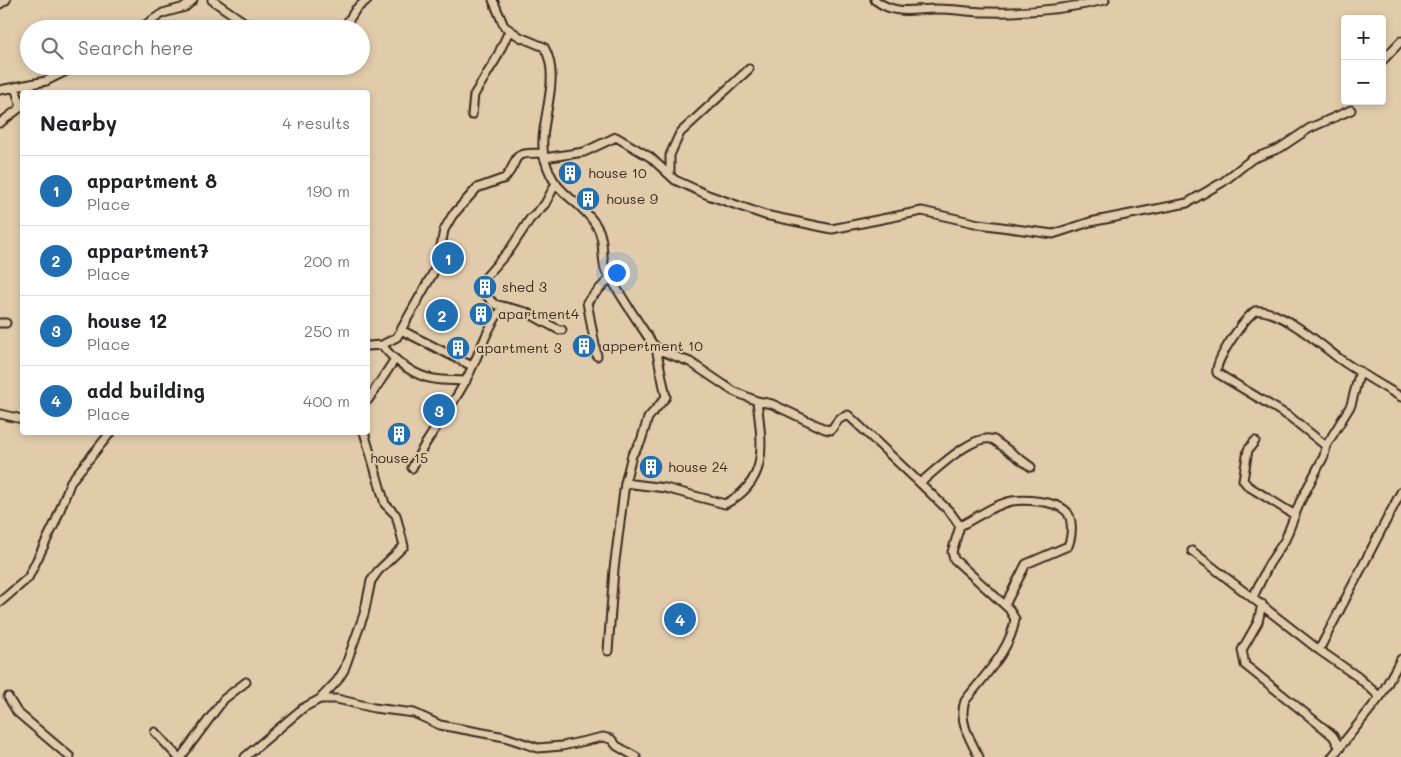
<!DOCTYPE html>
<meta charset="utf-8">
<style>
:root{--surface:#fff;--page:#f6f6f6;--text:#202124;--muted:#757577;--line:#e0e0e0;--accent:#1f6fb2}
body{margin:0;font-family:Mali,sans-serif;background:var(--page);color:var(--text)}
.controls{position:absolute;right:15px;top:15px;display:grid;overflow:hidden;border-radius:5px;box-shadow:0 2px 8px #0003}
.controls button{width:45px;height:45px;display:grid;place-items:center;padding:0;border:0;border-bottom:1px solid var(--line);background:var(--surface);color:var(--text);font:25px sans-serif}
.you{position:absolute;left:616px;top:272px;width:18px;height:18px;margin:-12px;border:4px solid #fff;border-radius:50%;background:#1a73e8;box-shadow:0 0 0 8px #1a73e833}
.badge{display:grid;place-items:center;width:32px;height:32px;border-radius:50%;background:var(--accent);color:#fff;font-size:16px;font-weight:700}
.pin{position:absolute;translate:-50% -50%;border:2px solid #fff;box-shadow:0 1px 5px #0006}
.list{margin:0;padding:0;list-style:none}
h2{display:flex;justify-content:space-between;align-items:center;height:65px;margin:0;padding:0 20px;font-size:21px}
h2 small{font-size:16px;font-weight:400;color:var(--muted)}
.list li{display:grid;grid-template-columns:32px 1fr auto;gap:15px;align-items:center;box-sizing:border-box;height:70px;padding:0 20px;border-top:1px solid var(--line)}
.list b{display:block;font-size:19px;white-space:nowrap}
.list p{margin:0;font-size:16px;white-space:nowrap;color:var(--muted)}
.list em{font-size:16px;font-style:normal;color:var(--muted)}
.icon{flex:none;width:28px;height:28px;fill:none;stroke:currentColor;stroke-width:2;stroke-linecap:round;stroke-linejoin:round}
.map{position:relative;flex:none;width:1401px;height:757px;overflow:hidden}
.search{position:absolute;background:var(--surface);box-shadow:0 2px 8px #0003;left:20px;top:20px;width:350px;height:55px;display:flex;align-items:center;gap:12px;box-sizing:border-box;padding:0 18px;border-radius:28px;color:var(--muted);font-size:19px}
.panel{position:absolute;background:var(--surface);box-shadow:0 2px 8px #0003;left:20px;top:90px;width:350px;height:345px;border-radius:5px}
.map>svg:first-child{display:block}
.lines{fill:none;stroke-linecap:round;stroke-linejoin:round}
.minor-casing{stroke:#3b2a1e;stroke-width:11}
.minor{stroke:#e1cbab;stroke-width:7}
.labels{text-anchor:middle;stroke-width:4;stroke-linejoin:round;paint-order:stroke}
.poi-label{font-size:14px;fill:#3b2a1e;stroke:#e1cbab;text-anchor:start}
</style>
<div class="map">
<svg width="1401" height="757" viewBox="0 0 1401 757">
<rect width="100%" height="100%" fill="#e1cbab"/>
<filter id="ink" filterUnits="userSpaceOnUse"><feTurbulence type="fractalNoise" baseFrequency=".02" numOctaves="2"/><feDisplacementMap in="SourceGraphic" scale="10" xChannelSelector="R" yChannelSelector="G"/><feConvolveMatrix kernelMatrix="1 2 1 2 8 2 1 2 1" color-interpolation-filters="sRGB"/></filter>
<g filter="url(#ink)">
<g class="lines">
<g class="minor-casing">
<path id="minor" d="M212,0L254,29
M493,0L504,26L520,37L544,47C564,81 535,128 545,160C556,198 577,196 596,225C605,238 601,254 605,269C606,273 610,278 613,282C625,303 639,323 652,343L659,350L690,362L733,391L757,401L772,404L825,429L831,430L839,419L848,415L920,483L950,512L960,526L952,552L954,559L1009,609L1015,619C1011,650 983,677 965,701C958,720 970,740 979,757
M875,0C897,16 912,9 937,9C954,9 970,12 987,12C1026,13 1067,9 1105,0
M0,4L6,0
M139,29L163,13L185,7L193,0
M343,29L356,9L367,0
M1382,61L1401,41
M0,90L46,81L76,66
M472,115L474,95L496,59L509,31
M0,123L21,107L15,87
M544,158L584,152L616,137L650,157L675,180L708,195L765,215L832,229L922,211L979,224L1053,234L1090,222L1187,203L1223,182L1252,159L1280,148L1310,128L1351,110
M670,175V155L680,133L749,69
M555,185L545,204L530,219L511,248L478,286L494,304L526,312L559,330H562
M0,323H6
M401,330L472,366
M382,345C393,360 416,377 434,379C444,381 455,380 466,381
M368,346L382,345L397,337L433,273L438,262L444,230L452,216L477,188L505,178C523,157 506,153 543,153
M597,356L587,302L610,278
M368,400L395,359
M0,414L22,419
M1255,441L1248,450L1243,480L1248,486L1295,515
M1326,446L1290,417L1217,373C1214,361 1244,319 1255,311C1280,308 1321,345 1341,360C1360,373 1381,385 1401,397
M412,468C427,436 450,411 466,380C479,356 486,328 503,308
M625,483L665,488L725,504C770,481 762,444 757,401
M920,483C935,471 975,431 994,440L1031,467
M960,526C976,518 995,504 1012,501C1025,499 1054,501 1065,510C1074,517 1072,537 1068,546L1026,564L1005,605
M1192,551L1319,650L1358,677L1380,697
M1253,597L1269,564L1285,540L1300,502L1324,456L1326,446L1351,405L1360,371
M0,602L28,578L55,523L71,481L111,432
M1262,604L1258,622L1242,650L1245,665L1325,729L1333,736L1340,748
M1319,650L1401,492
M608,651L614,569L625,483L632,455L641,441L648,418L666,397L656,348
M8,697L17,712L70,757
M320,699L337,681L344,670L364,614L371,581L378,571L404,546L396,515L385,504L364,432
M155,732L178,757
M181,757L224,699L246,682
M245,757L303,708L320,699H337L374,708L414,713L440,725L505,737L538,748L562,746L603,737L611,739L617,746L636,757
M1332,757L1380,697L1401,659"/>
</g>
<use href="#minor" class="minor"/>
</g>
</g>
<defs>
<g id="building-disc" transform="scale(1.25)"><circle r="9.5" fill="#1f6fb2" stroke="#e1cbab"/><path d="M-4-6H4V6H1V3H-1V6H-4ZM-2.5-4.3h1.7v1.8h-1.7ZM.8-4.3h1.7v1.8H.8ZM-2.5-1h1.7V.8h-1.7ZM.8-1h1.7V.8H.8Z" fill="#fff"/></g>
</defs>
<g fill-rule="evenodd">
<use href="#building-disc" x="570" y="173"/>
<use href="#building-disc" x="588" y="199"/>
<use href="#building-disc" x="485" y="287"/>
<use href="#building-disc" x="481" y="314"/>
<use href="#building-disc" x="584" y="346"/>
<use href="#building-disc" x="458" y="348"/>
<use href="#building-disc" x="399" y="434"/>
<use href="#building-disc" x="651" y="467"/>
</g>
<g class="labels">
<g class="poi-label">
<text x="588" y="178">house 10</text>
<text x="606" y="204">house 9</text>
<text x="502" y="292">shed 3</text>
<text x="498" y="319">apartment4</text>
<text x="602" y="351">appertment 10</text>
<text x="476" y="353">apartment 3</text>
<text x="399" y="463" text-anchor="middle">house 15</text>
<text x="668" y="472">house 24</text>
</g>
</g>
</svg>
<div class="controls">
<button>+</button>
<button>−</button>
</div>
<div class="you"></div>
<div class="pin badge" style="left:448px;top:258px">1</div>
<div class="pin badge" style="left:442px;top:315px">2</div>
<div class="pin badge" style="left:439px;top:410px">3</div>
<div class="pin badge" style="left:680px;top:619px">4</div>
<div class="search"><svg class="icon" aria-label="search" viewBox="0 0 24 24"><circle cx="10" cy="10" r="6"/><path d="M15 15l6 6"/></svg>Search here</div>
<section class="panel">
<h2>Nearby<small>4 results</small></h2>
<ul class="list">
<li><span class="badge">1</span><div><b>appartment 8</b><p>Place</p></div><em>190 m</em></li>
<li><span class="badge">2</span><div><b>appartment7</b><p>Place</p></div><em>200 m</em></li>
<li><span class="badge">3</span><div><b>house 12</b><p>Place</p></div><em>250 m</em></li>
<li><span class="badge">4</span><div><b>add building</b><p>Place</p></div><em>400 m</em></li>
</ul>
</section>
</div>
